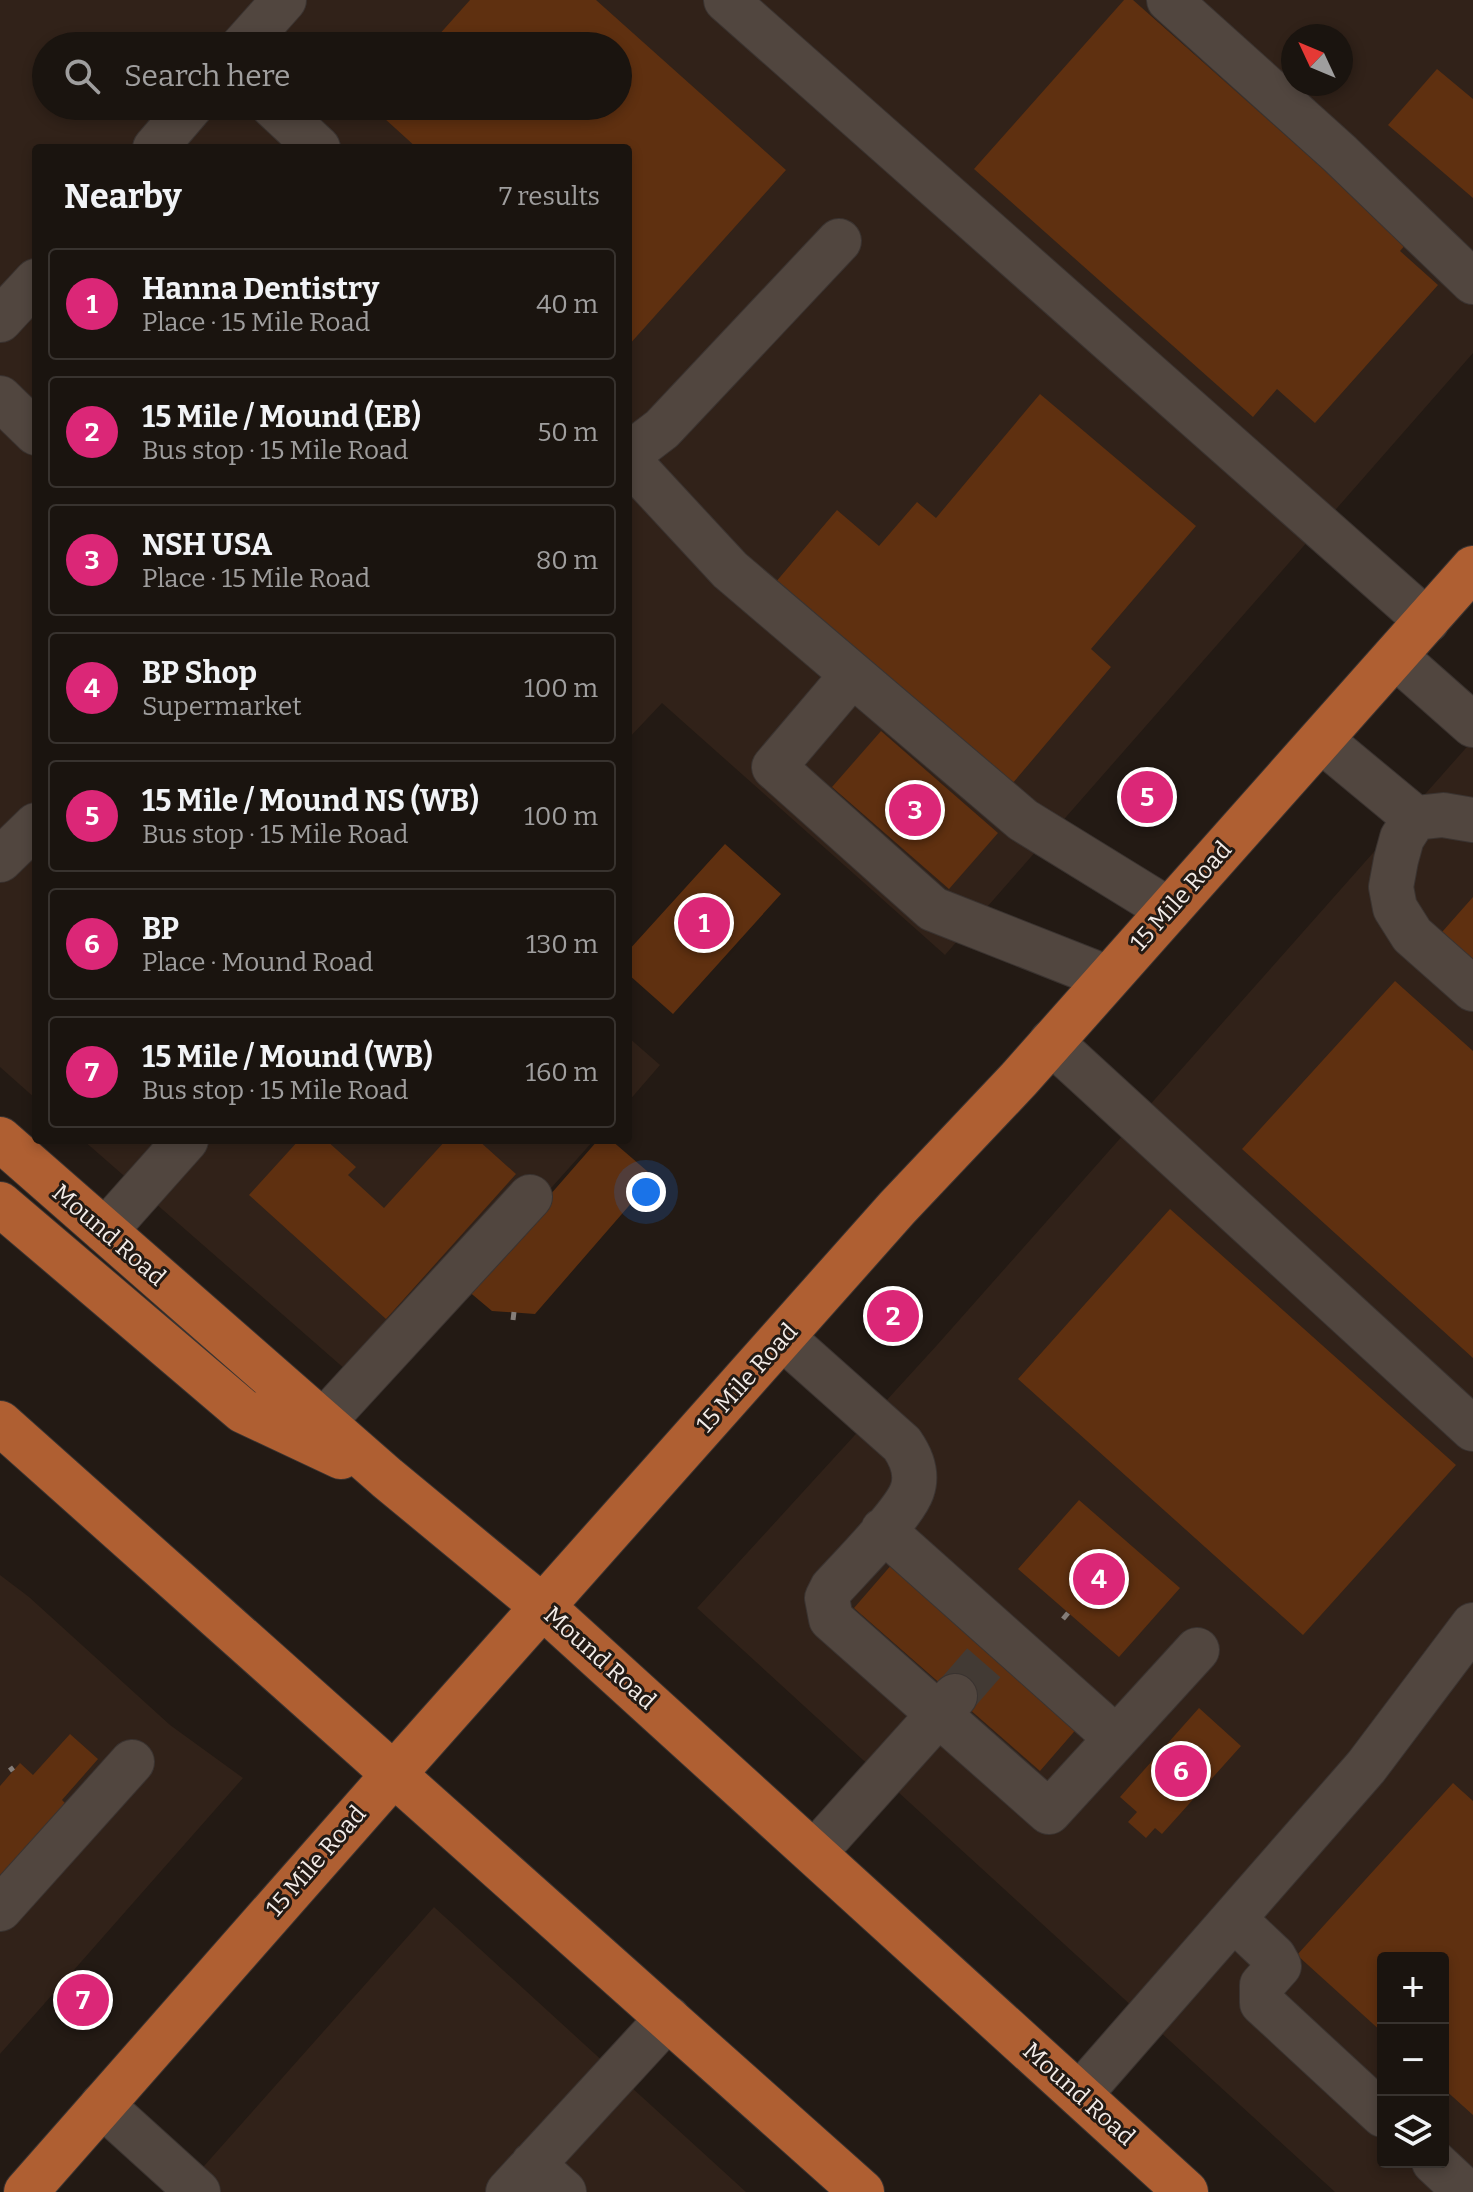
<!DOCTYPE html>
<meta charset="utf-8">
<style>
:root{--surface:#1a140f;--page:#27211d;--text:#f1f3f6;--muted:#9f9e9e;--line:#38332f;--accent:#db2777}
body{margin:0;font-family:Bitter,serif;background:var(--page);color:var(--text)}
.controls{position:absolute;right:24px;bottom:24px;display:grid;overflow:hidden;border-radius:8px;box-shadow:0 4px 12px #0003}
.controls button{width:72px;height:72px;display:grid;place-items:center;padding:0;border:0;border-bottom:2px solid var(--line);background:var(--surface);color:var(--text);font:40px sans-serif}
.compass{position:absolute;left:1281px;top:24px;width:72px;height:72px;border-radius:50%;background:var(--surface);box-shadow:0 4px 12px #0003;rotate:314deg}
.you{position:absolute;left:646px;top:1192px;width:28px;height:28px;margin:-20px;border:6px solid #fff;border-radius:50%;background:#1a73e8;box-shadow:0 0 0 12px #1a73e833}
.badge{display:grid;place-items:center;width:52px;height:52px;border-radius:50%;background:var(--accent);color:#fff;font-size:26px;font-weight:700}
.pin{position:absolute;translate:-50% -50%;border:4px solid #fff;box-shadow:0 2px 8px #0006}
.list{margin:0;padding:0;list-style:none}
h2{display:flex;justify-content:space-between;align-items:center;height:104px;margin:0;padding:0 32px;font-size:34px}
h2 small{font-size:26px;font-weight:400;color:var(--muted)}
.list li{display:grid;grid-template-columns:52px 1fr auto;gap:24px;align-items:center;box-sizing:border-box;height:112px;margin:0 16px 16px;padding:0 16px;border:2px solid var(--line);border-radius:8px}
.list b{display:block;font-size:30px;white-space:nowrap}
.list p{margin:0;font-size:26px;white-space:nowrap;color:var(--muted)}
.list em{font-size:26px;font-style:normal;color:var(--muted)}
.icon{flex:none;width:44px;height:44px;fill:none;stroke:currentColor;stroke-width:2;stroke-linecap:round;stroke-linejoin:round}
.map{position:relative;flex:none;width:1473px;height:2192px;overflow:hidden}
.search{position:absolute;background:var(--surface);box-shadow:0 4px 12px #0003;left:32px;top:32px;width:600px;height:88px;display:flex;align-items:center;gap:20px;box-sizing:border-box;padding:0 28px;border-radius:44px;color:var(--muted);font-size:30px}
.panel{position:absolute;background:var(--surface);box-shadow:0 4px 12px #0003;left:32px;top:144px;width:600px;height:1000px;border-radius:8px}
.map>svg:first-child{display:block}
.built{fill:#312219;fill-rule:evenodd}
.building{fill:#5f3010}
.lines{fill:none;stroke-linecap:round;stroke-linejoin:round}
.minor-tunnel{stroke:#423a34;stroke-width:44;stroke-dasharray:44 22;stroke-linecap:butt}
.minor-casing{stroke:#3a3330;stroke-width:46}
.major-casing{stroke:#3a3330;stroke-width:46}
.path{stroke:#857d78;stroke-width:5;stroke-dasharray:8 4;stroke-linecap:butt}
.minor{stroke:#51463f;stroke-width:44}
.major{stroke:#af5f32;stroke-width:44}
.labels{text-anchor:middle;stroke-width:6;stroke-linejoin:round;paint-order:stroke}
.street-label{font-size:24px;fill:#f3ece8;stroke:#231a14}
</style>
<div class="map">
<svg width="1473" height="2192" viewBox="0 0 1473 2192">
<rect width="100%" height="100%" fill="#231a14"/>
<path class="built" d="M0,0H1473V353L945,955L662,703L628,739V148H36V1099L0,1067ZM1293,36H1341V84H1293ZM46,46H618V106H46Z
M1473,740V2192H1335L697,1608L938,1344ZM1383,1958H1443V2162H1383Z
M628,1037L660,1065L628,1102Z
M83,1140H594L370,1391Z
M0,1575L29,1597L170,1725L243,1778L0,2054Z
M434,1907L746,2192H181Z"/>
<path class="building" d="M470,0H596L786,170L628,346V148H417L373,108L375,106H618V46H429Z
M1124,0H1133L1407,243L1400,251L1438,285L1315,423L1277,389L1253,417L974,169Z
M1437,69L1473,99V198L1388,125Z
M1040,394L1196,526L1091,649L1111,667L1012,784L775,583L837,510L879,546L917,502L936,518Z
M881,731L998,833L949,889L832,787Z
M725,844L781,894L673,1014L628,974V951Z
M1473,897V974L1435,940Z
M1395,981L1473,1051V1358L1242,1149Z
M299,1140H326L356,1167L348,1175L384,1208L446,1140H478L516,1174L386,1319L249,1195Z
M598,1140H611L654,1177L535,1314L492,1311L467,1290Z
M1170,1209L1456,1465L1303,1635L1018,1379Z
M1079,1500L1180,1588L1119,1657L1018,1569Z
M893,1563L1079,1726L1040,1771L854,1608Z
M1199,1708L1241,1746L1162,1834L1155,1828L1146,1838L1128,1822L1137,1812L1120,1797Z
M70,1734L98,1759L62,1800L71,1809L0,1890V1786L20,1763L33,1775Z
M1453,1783L1473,1801V2115L1443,2088V1958H1383V2033L1297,1955Z"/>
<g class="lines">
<path class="minor-tunnel" d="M955,1696L994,1651"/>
<g class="minor-casing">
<path id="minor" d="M726,0L1427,621
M1169,0L1339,153L1473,282
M243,46L284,0
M273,106L318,148
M155,148L191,106
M0,320L36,281
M0,398L36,433
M628,455L662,429L839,241
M628,460L730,570L1023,820L1169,910
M1395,656L1473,725
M852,675L774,767L933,909L1108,978
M1321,740L1415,818
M1473,820L1443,815L1415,818L1402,838L1396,860L1391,887L1395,908L1412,935L1473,989
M0,860L36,825
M1051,1042L1473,1429
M105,1231L186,1140
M783,1338L902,1444C911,1457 918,1474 912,1491C904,1514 851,1567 832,1588L827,1598L831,1619L1049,1812L1197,1650
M323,1422L530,1197
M883,1530L1116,1738
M815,1852L955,1696
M0,1909L132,1762
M1234,1919L1274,1957L1279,1966L1262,1985V2003L1383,2115
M1080,2094L1366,1767L1473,1625
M102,2105L198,2192
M1434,2162L1466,2192
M533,2164L564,2192
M508,2192L668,2018"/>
</g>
<g class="major-casing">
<path id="major" d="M0,1139L387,1478L543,1607L1186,2192
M0,1204L243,1411L341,1457
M0,1423L862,2192
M26,2192L393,1775L897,1208L1019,1079L1473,568"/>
</g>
<path class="path" d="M513,1320L514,1312
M1063,1619L1068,1613
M10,1767L13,1771"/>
<use href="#minor" class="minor"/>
<use href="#major" class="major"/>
</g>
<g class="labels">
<g class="street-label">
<text transform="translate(1181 896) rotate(-48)" y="8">15 Mile Road</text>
<text transform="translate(109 1235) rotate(41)" y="8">Mound Road</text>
<text transform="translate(747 1378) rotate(-48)" y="8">15 Mile Road</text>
<text transform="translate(600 1658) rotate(42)" y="8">Mound Road</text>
<text transform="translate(316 1861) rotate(-49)" y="8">15 Mile Road</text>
<text transform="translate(1079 2094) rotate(42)" y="8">Mound Road</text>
</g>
</g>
</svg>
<div class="controls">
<button>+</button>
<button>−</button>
<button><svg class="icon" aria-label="layers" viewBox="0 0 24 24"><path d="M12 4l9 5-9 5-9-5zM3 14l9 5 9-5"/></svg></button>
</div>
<svg class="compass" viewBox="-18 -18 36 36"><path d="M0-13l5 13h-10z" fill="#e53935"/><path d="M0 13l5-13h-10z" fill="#9f9e9e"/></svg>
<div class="you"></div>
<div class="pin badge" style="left:704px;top:923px">1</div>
<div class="pin badge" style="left:893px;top:1316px">2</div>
<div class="pin badge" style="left:915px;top:810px">3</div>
<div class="pin badge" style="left:1099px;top:1579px">4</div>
<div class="pin badge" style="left:1147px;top:797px">5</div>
<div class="pin badge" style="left:1181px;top:1771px">6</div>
<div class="pin badge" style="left:83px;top:2000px">7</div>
<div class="search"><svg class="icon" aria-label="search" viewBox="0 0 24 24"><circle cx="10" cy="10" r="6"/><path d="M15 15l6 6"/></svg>Search here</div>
<section class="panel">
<h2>Nearby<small>7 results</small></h2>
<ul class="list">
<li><span class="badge">1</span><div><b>Hanna Dentistry</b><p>Place · 15 Mile Road</p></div><em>40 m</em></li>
<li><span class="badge">2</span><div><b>15 Mile / Mound (EB)</b><p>Bus stop · 15 Mile Road</p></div><em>50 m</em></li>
<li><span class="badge">3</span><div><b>NSH USA</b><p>Place · 15 Mile Road</p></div><em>80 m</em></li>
<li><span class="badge">4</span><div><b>BP Shop</b><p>Supermarket</p></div><em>100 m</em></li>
<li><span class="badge">5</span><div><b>15 Mile / Mound NS (WB)</b><p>Bus stop · 15 Mile Road</p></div><em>100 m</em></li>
<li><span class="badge">6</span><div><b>BP</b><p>Place · Mound Road</p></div><em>130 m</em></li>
<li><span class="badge">7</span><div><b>15 Mile / Mound (WB)</b><p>Bus stop · 15 Mile Road</p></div><em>160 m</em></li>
</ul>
</section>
</div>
